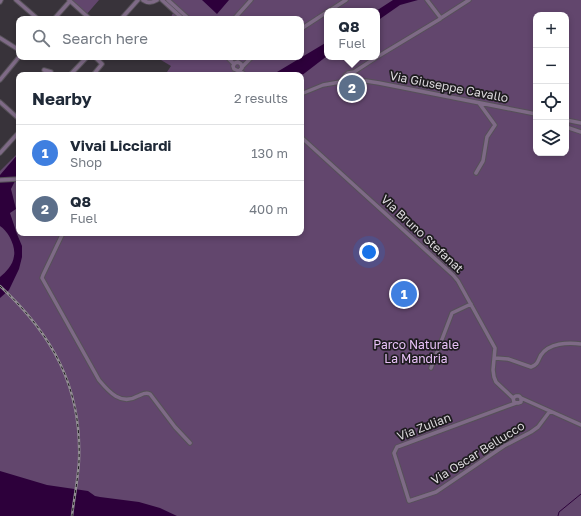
<!DOCTYPE html>
<meta charset="utf-8">
<style>
:root{--surface:#fff;--page:#f2f2f3;--text:#1f2937;--muted:#747a83;--line:#e0e1e3;--accent:#706936}
body{margin:0;font-family:"Golos Text",sans-serif;background:var(--page);color:var(--text)}
.controls{position:absolute;right:12px;top:12px;display:grid;overflow:hidden;border-radius:8px;box-shadow:0 2px 6px #0003}
.controls button{width:36px;height:36px;display:grid;place-items:center;padding:0;border:0;border-bottom:1px solid var(--line);background:var(--surface);color:var(--text);font:20px sans-serif}
.you{position:absolute;left:369px;top:252px;width:14px;height:14px;margin:-10px;border:3px solid #fff;border-radius:50%;background:#1a73e8;box-shadow:0 0 0 6px #1a73e833}
.badge{display:grid;place-items:center;width:26px;height:26px;border-radius:50%;background:var(--accent);color:#fff;font-size:13px;font-weight:700}
.pin{position:absolute;translate:-50% -50%;border:2px solid #fff;box-shadow:0 1px 4px #0006}
.popup{position:absolute;left:324px;top:8px;width:56px;height:52px;box-sizing:border-box;display:grid;place-content:center;border-radius:8px;background:var(--surface);filter:drop-shadow(0 1px 3px #0005);font-size:13px;white-space:nowrap;color:var(--muted)}
.popup b{font-size:15px;color:var(--text)}
.popup::after{content:'';position:absolute;left:50%;top:100%;margin-left:-8px;border:8px solid transparent;border-top-color:var(--surface)}
.list{margin:0;padding:0;list-style:none}
h2{display:flex;justify-content:space-between;align-items:center;height:52px;margin:0;padding:0 16px;font-size:17px}
h2 small{font-size:13px;font-weight:400;color:var(--muted)}
.list li{display:grid;grid-template-columns:26px 1fr auto;gap:12px;align-items:center;box-sizing:border-box;height:56px;padding:0 16px;border-top:1px solid var(--line)}
.list b{display:block;font-size:15px;white-space:nowrap}
.list p{margin:0;font-size:13px;white-space:nowrap;color:var(--muted)}
.list em{font-size:13px;font-style:normal;color:var(--muted)}
.icon{flex:none;width:22px;height:22px;fill:none;stroke:currentColor;stroke-width:2;stroke-linecap:round;stroke-linejoin:round}
.map{position:relative;flex:none;width:581px;height:516px;overflow:hidden}
.search{position:absolute;background:var(--surface);box-shadow:0 2px 6px #0003;left:16px;top:16px;width:288px;height:44px;display:flex;align-items:center;gap:10px;box-sizing:border-box;padding:0 14px;border-radius:8px;color:var(--muted);font-size:15px}
.panel{position:absolute;background:var(--surface);box-shadow:0 2px 6px #0003;left:16px;top:72px;width:288px;height:164px;border-radius:8px}
.map>svg:first-child{display:block}
.green{fill:#62466d;fill-rule:evenodd}
.water{fill:#2d003b}
.lines{fill:none;stroke-linecap:round;stroke-linejoin:round}
.stream{stroke:#2d003b;stroke-width:1}
.minor-casing{stroke:#565158;stroke-width:5.5}
.minor{stroke:#7e6a86;stroke-width:3.5}
.rail-casing{stroke:#928e93;stroke-width:2.5}
.rail{stroke:#1e1c1f;stroke-width:1;stroke-dasharray:3;stroke-linecap:butt}
.labels{text-anchor:middle;stroke-width:3.5;stroke-linejoin:round;paint-order:stroke}
.street-label{font-size:12px;fill:#dddade;stroke:#1e1c1f}
.park-label{font-size:12px;fill:#e9c2f8;stroke:#1e1c1f}
</style>
<div class="map">
<svg width="581" height="516" viewBox="0 0 581 516">
<rect width="100%" height="100%" fill="#38333a"/>
<path class="green" d="M70,0H99L86,15Z
M167,0H581V516H0V171L19,152V233H301V75H165L171,66L156,57H301V19H170L176,7ZM327,11H377V57H327ZM536,15H566V153H536Z"/>
<path class="water" d="M202,0H229L217,14Z
M393,0H418L400,5L377,21L376,11Z
M327,42V56L301,76L272,75Z
M19,153V173L11,189L16,209L10,213L17,234L22,246V257L19,269L9,290L0,298V277C6,272 13,265 14,256C16,246 8,231 0,226V175Z
M0,471L47,485L88,491L95,496L100,497L139,502L160,508L177,516H0Z"/>
<g class="lines">
<path class="stream" d="M558,516L559,512L581,494"/>
<g class="minor-casing">
<path id="minor" d="M16,0L38,19
M69,0L90,19
M143,0C147,3 152,3 157,0
M162,0L183,19
M168,0L189,19
M427,0L440,17
M0,2L1,0
M329,11L346,0
M441,18L469,0
M54,19L70,1
M121,19L138,0
M234,19L251,0
M301,29L327,12
M0,38L19,50
M227,57L234,64
M377,57L440,19
M242,67L252,57
M44,70L51,72
M239,71L242,68L241,64L238,62L235,63L233,66L234,69L243,73
M348,73L354,72L377,57
M344.5 78a4.5 4.5 0 1 1 9 0a4.5 4.5 0 1 1-9 0Z
M70,75L87,57
M93,75L102,64L96,58L97,57
M0,80L19,57
M352,82L366,81L379,83L536,114
M301,94L323,85L346,81
M0,102L19,119
M566,120L581,123
M566,127L581,132
M301,137L453,275L458,281L495,348L493,370L494,377L496,382L513,398L514,402L518,403L521,402V398L519,396H516L513,398
M0,153L19,132
M476,173L483,161L487,137L495,125L479,103
M0,180L19,179
M63,233L43,275L42,278L99,380C109,392 121,406 138,396C143,394 145,392 150,394L175,427L190,443
M495,358L508,359L531,367C538,365 538,360 541,355C549,343 568,342 581,344
M431,368L452,313L471,304
M521,398L581,425
M516,403L397,447L394,453L409,501L436,492L504,446L531,432L538,427L550,411"/>
</g>
<use href="#minor" class="minor"/>
<g class="rail-casing">
<path id="rail" d="M0,286C53,335 82,388 79,461C78,480 74,498 72,516"/>
</g>
<use href="#rail" class="rail"/>
</g>
<g class="labels">
<g class="street-label">
<text transform="translate(449 87) rotate(11)" y="4">Via Giuseppe Cavallo</text>
<text transform="translate(422 234) rotate(43)" y="4">Via Bruno Stefanat</text>
<text transform="translate(424 427) rotate(-21)" y="4">Via Zulian</text>
<text transform="translate(478 453) rotate(-32)" y="4">Via Oscar Bellucco</text>
</g>
<g class="park-label">
<text x="416" y="349">Parco Naturale<tspan x="416" dy="14">La Mandria</tspan></text>
</g>
</g>
</svg>
<div class="controls">
<button>+</button>
<button>−</button>
<button><svg class="icon" aria-label="locate" viewBox="0 0 24 24"><circle cx="12" cy="12" r="6"/><path d="M12 2v4M12 18v4M2 12h4M18 12h4"/></svg></button>
<button><svg class="icon" aria-label="layers" viewBox="0 0 24 24"><path d="M12 4l9 5-9 5-9-5zM3 14l9 5 9-5"/></svg></button>
</div>
<div class="you"></div>
<div class="pin badge" style="left:404px;top:294px;background:#3f7fe0">1</div>
<div class="pin badge" style="left:352px;top:88px;background:#5c6f8a">2</div>
<div class="popup"><b>Q8</b>Fuel</div>
<div class="search"><svg class="icon" aria-label="search" viewBox="0 0 24 24"><circle cx="10" cy="10" r="6"/><path d="M15 15l6 6"/></svg>Search here</div>
<section class="panel">
<h2>Nearby<small>2 results</small></h2>
<ul class="list">
<li><span class="badge" style="background:#3f7fe0">1</span><div><b>Vivai Licciardi</b><p>Shop</p></div><em>130 m</em></li>
<li><span class="badge" style="background:#5c6f8a">2</span><div><b>Q8</b><p>Fuel</p></div><em>400 m</em></li>
</ul>
</section>
</div>
